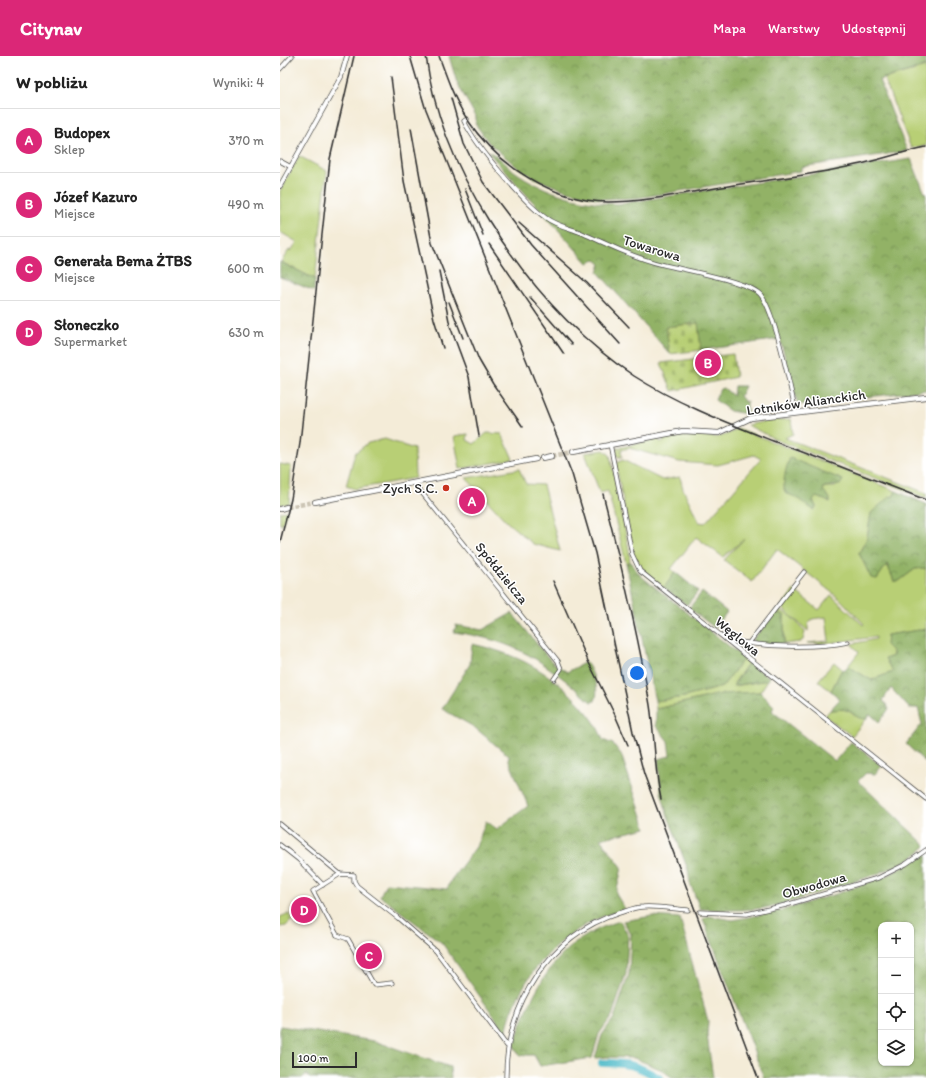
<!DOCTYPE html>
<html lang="pl">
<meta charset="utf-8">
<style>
:root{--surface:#fff;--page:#f6f6f6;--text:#222;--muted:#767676;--line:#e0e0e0;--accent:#db2777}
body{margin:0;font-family:Itim,sans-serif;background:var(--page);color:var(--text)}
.controls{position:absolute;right:12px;bottom:12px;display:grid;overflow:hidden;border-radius:8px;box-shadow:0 1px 3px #0004}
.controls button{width:36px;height:36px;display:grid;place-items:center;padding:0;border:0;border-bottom:1px solid var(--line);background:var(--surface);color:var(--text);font:20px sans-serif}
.scale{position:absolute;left:12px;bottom:10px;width:65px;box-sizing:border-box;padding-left:4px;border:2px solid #2b2b2b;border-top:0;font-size:11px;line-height:14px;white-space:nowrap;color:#2b2b2b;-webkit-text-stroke:3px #fff;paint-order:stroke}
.you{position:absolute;left:357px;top:617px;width:14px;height:14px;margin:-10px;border:3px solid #fff;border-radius:50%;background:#1a73e8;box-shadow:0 0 0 6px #1a73e833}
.badge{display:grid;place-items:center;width:26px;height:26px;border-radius:50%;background:var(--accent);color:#fff;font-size:13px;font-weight:700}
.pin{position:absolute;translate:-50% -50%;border:2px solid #fff;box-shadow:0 1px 4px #0006}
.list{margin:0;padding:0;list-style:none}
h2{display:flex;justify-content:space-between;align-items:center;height:52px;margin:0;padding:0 16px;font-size:17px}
h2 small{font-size:13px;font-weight:400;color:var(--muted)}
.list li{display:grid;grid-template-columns:26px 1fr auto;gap:12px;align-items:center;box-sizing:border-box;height:64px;padding:0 16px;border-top:1px solid var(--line)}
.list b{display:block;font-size:15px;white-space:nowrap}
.list p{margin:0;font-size:13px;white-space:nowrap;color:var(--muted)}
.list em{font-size:13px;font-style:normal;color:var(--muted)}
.icon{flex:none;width:22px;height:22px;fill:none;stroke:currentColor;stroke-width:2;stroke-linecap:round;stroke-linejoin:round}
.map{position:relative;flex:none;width:646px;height:1022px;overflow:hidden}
header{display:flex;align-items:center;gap:24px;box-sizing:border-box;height:56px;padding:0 20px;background:var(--accent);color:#fff}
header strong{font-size:19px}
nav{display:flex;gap:22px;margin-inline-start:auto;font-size:14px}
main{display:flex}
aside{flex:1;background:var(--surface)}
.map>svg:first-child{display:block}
.green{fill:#b8cf74;stroke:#727d50;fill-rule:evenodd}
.forest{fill:url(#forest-crowns);stroke:#5e6e48;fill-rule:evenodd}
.cemetery{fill:url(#cemetery-stones);stroke:#727d50}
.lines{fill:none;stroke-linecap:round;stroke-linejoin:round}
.river{stroke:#4cb9c7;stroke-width:8}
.minor-tunnel{stroke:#ccc5b5;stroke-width:3.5;stroke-dasharray:3.5 2;stroke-linecap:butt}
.secondary-tunnel{stroke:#ccc5b5;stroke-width:4.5;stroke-dasharray:4.5 2;stroke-linecap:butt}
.minor-casing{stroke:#494845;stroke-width:5}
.tertiary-casing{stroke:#494845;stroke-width:5.5}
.secondary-casing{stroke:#494845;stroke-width:6}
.minor{stroke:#fff;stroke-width:3.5}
.tertiary{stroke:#fff;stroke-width:4}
.secondary{stroke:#fff;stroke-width:4.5}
.rail{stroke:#2b2b2b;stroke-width:1.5}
.poi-dot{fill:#c8321e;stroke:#fff;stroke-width:1.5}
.labels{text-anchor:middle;stroke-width:3;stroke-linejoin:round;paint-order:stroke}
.street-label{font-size:14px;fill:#2b2b2b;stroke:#fff}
.poi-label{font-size:14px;fill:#2b2b2b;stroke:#fff;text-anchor:end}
</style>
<header>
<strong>Citynav</strong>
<nav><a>Mapa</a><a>Warstwy</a><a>Udostępnij</a></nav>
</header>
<main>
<aside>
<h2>W pobliżu<small>Wyniki: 4</small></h2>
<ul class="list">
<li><span class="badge">A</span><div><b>Budopex</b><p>Sklep</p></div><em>370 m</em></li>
<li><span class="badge">B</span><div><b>Józef Kazuro</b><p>Miejsce</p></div><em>490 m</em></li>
<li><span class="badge">C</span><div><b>Generała Bema ŻTBS</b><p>Miejsce</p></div><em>600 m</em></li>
<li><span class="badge">D</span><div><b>Słoneczko</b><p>Supermarket</p></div><em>630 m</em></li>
</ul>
</aside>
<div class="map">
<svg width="646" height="1022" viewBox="0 0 646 1022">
<defs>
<pattern id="forest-crowns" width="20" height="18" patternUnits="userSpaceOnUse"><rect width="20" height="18" fill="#92b266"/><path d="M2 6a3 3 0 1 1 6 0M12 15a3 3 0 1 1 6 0" fill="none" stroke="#779154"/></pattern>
<pattern id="cemetery-stones" width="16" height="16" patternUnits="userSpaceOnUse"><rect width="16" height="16" fill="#b8cf74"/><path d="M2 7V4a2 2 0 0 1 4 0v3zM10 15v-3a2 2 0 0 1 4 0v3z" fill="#9eb265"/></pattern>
</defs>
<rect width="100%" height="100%" fill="#fff"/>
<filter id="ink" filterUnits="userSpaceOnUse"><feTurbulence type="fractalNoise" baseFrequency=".025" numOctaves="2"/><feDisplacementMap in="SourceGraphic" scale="8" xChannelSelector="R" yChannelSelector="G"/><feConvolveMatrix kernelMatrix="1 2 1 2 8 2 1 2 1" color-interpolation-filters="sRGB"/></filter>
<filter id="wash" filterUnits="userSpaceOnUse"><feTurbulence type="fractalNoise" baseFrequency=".012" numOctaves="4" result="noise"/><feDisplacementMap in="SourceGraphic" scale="16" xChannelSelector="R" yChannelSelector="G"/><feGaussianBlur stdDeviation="0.9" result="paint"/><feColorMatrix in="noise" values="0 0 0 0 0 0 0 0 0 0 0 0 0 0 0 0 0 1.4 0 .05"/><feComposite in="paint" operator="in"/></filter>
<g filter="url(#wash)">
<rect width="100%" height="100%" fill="#f4ecd8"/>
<path class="green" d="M646,11V90L631,92L604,23Z
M19,100L47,115L35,223L1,206L9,194L11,195L17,186L0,176V135Z
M511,363L513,378L505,382L646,437V442L499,385L467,369L487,365Z
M458,372L616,435L613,441L591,457L587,482L579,497L591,521L597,523L607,508L614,525H619L635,513L644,512L646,514V573L607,579L613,600L605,603L613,616L591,624L568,610L579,596L571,588L596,583V581L540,588L527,587L549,585L546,561L532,563L528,568V575L501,551L514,534L539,554L551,539L583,569L584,568L560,543L497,493L472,526L444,504L464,483L443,501L416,481L391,513L395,516L384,532L361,513L354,501L336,409L338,406L343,404L382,424L400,421L403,433L419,466L425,467L481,403L474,399L438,409L399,406L349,392L341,394L342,401H338L336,396L337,392L379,383L380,386H384L383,382C392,380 400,378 409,378C433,379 435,387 458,372ZM543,417L563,424L555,431H544L542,434L550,443L536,441L533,444L536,451L504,434L505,424Z
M207,377L222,378L233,403L180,413L174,380L188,378L187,384L194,388Z
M105,383L134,393L135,422L75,433L66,430L75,397L88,387Z
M324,394L330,399L349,493L350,506L346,507L328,435L320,437L305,397Z
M0,408L11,410L9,447L0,449Z
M239,413L246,428L263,429L280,495L253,488L228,467L186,422Z
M7,455L2,469L0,468V456Z
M498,554C508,556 519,568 525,576L523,584L520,586L504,588V559L496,556Z
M464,602L469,606L454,627L455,630L488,624L480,636L441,638L376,653L375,645L404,641L442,631Z
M554,606L562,613L551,635L538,625Z
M563,653C573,656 575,661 586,663L572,680L545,660L550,654Z
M7,858L10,859L12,864L6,870L0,871V861Z"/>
<path class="forest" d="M169,0H646V10L599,24L627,95L521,111V115L357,142L319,143L284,134L254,122L237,111L209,87L196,69V61L177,27Z
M207,95C218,99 225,108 234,115C265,137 300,147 338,148L631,103L646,140V334L518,349L500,283L421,294L418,267L386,271L390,298L318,216L321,208L315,203L308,207Z
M0,206L35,223L34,235L0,221Z
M454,330H465L460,340L465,346L467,345V358L450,355L435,344L440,333L444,332L453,340Z
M510,402L563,424L560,429L544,431L543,434L550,443V446L536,441L533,444L536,451L534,454C525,449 514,438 506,438C501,428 506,411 510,402Z
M616,435L646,448V514L644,512L635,513L619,525H614L607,508L597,523L591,522L579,497L587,482L591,457L610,440L613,441Z
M350,506L361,520L464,602L442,631L404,641L375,645L346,507Z
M395,516L418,535L407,549L384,532Z
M422,536L447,556L435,572L409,552Z
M496,556L504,559V588L473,587V583Z
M232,557L271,605L287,616L306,606C313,617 320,633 315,645L311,646C264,605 237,585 174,576L176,569L202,574Z
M646,573V707L626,688L642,668L638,652H629L611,632L603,644L609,653L599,666L590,658L586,663C576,662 578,661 571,656C565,652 557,654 550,654L560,643L551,635L562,613L564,614L568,610L591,624L613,616L605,603L613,600V596L606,589L607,579Z
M192,588C234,597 268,614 298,646C310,660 316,666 323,684L333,688L341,698L366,772L320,783L342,811L336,838L345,853C287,867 237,919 226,977L162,887L100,840L106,827L167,833L171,824L196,791L206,765L217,773L248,750L228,702L230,701L194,671L162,653L190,608Z
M469,606L490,622L488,624L453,630Z
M480,636L494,650L492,655L555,705L571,686L602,710L595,718L586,717L578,725L646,790C622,814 577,824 546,834C525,841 505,848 484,852C462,855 441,854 420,853L410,827L408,814L387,757L381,736L378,703L390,700L388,685L376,670V653L441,638Z
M646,796V1022H484L423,863L428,860L453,864L500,855L556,838L609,819ZM601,869H631V1007H601Z
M372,860L400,862L428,965L427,979L433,1022H393L382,1014L354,1002L327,1001L315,1002L322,979L334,962L349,918L351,878L343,865Z
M340,865L348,879L346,918L332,960L319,978L312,1002L260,1010L254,999H243L241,1001L234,990C251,933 279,882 340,865Z
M0,970L94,985L170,1011L171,1022H29L27,1018L22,1022H0Z"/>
<path class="cemetery" d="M418,267L421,294L390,298L386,271Z
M453,298L456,321L392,335L381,307Z"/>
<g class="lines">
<path class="river" d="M322,1007C348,1007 357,1009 379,1022"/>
</g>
</g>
<g filter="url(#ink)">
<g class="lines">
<path class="minor-tunnel" d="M408,854L420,856"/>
<path class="secondary-tunnel" d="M272,400L293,396
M7,451L35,446"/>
<g class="minor-casing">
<path id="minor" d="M0,13L12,0
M187,63L184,65C196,90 244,147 266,162C277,170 290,172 302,177C333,191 361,205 393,211C411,215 468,226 480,238C495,254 510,332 516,356
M0,105L11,111
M330,388L352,498L360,515L646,743
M134,427L278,605L281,613L274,623
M445,583C480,591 532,593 568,586
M468,588L524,516
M0,768L60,818
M0,789L19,804L43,829
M60,818L74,819V825L77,830L118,862L156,895L227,990
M60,818L33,835L57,879L68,883L94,929L112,927
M420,856L467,858L506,849L598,822L626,808L646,794
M226,1022C225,950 269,879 339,857C346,855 355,851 363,851C377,850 393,853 408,854"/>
</g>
<g class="tertiary-casing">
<path id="tertiary" d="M0,130L61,21L67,0"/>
</g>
<g class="secondary-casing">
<path id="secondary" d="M293,396L403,375L439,377L471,362L646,341
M263,402L272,400
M35,446L256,403
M0,453L7,451"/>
</g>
<use href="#minor" class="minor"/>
<use href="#tertiary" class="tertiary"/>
<use href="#secondary" class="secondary"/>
<path class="rail" d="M130,0L145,51L292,418L315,497L353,676L364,718L478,1022
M146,0C154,61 177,114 209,165C247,226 294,280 354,320C398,348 445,366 493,385C544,404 595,424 646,444
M159,0C167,22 174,43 187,63C217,109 272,145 328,146C364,146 400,138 436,132C482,124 530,120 576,109C599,104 622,96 646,91
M111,21L124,125L154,263L163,292
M171,42L184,88L203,126L251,189L340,288
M131,72L152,187L199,304L213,328L243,371
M185,133L203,179
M239,167L307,227L349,271
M209,188L284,298
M159,215L170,270L189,321L199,380
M250,241L292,289
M169,246L183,282
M323,438C341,508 358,578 370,649C375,681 374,712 381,743
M0,486L11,443L20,387L50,103L74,0
M273,525L308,605L335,659L348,689"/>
</g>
</g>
<circle class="poi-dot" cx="166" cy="432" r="4"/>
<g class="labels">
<g class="street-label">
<text transform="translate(372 192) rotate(17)" y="5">Towarowa</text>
<text transform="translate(526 346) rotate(-8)" y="5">Lotników Alianckich</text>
<text transform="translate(222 517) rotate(51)" y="5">Spółdzielcza</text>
<text transform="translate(458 580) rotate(39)" y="5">Węglowa</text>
<text transform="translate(534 829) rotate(-16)" y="5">Obwodowa</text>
</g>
<g class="poi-label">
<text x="158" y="437">Zych S.C.</text>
</g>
</g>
</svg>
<div class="controls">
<button>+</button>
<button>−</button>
<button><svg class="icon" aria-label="locate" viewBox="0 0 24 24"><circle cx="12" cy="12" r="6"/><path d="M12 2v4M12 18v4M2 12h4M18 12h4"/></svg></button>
<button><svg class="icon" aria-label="layers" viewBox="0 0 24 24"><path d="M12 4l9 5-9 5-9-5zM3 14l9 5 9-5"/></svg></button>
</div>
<div class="scale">100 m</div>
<div class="you"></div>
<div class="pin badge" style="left:192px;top:445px">A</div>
<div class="pin badge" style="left:428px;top:307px">B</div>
<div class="pin badge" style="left:89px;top:900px">C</div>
<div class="pin badge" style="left:24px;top:854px">D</div>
</div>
</main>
